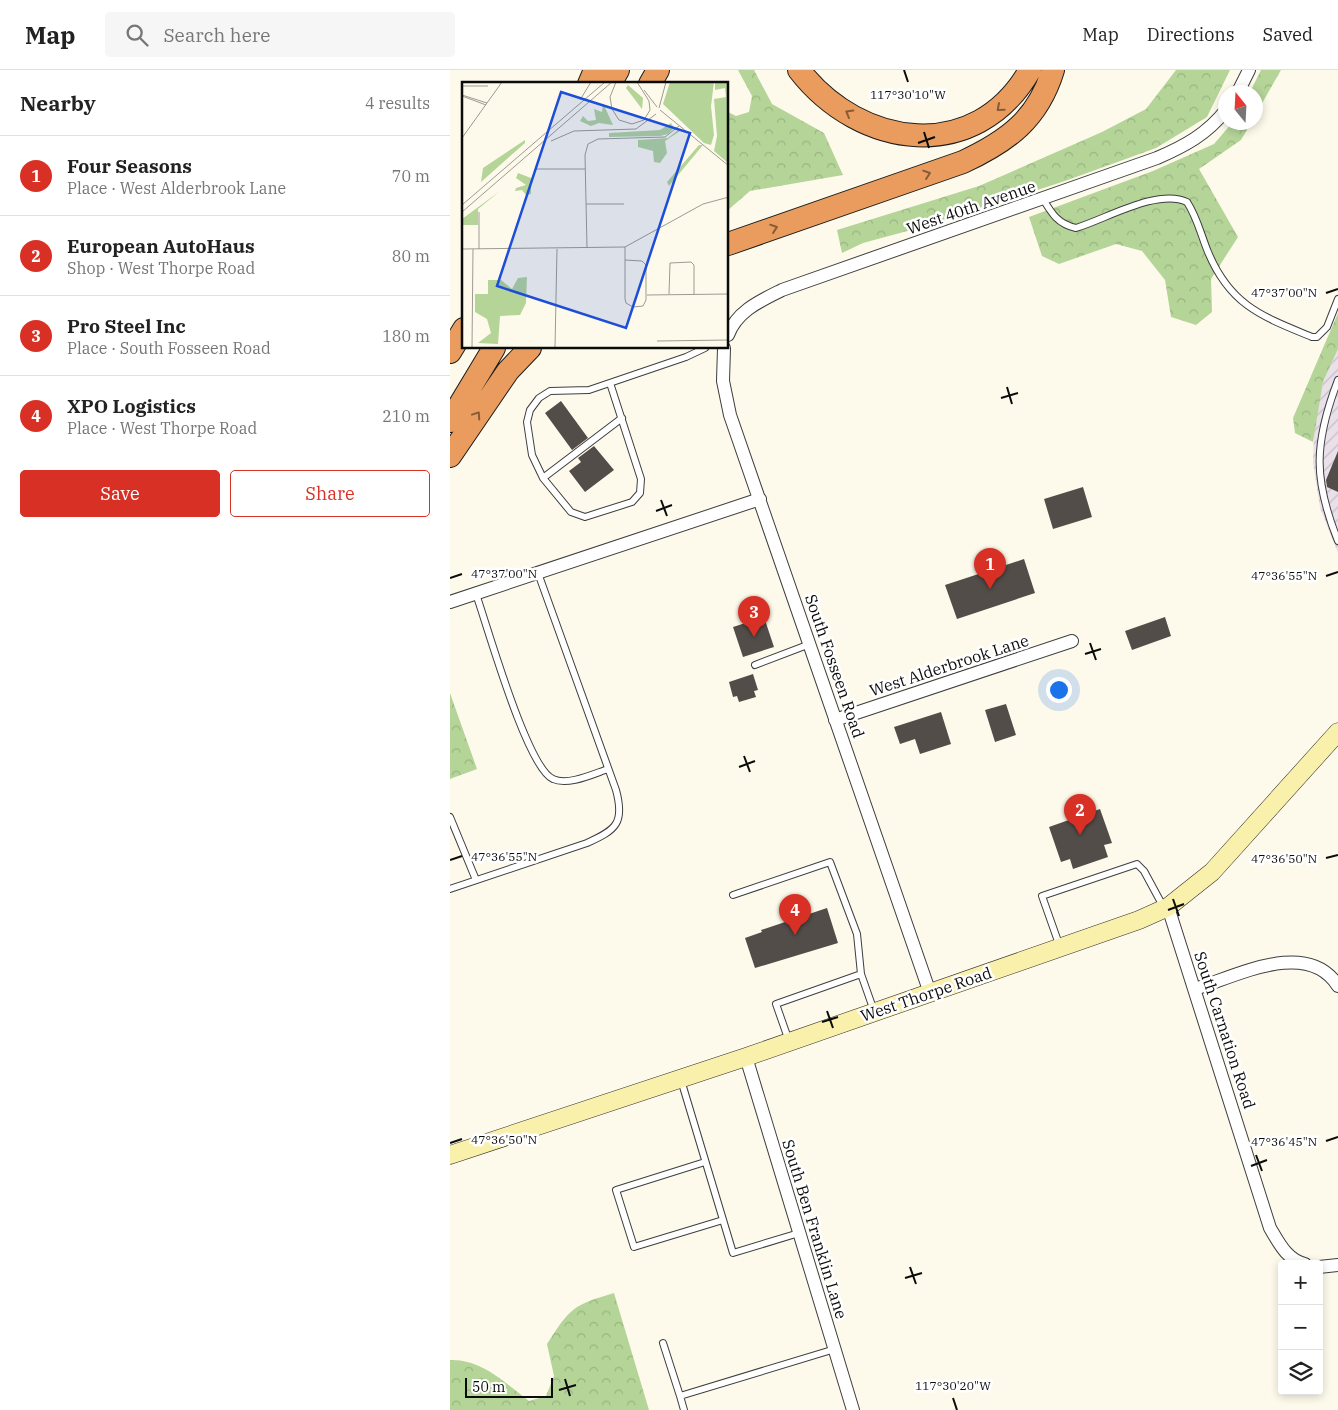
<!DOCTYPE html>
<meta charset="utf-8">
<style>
:root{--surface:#fff;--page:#f6f6f6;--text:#222;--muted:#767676;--line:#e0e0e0;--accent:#d93025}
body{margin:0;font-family:"IBM Plex Serif",serif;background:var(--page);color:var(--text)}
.controls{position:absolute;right:15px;bottom:15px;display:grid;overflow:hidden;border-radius:5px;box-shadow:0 2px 8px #0003}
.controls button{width:45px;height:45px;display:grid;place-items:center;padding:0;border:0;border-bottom:1px solid var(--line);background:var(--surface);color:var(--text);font:25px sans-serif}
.compass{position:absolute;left:768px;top:15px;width:45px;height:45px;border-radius:50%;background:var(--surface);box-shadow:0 2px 8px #0003;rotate:342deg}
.scale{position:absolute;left:15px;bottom:12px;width:88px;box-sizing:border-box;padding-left:5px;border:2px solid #0b0b0b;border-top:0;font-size:14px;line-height:18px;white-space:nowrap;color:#0b0b0b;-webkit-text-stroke:4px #fff;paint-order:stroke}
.you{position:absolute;left:608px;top:619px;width:18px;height:18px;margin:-12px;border:4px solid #fff;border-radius:50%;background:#1a73e8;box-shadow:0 0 0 8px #1a73e833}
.badge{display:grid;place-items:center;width:32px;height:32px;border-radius:50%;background:var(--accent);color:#fff;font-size:16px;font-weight:700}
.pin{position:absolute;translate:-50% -41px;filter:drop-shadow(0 1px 2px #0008)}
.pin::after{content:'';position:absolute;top:26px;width:18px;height:15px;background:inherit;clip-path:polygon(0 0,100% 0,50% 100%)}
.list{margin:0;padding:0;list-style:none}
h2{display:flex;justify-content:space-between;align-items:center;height:65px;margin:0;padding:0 20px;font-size:21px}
h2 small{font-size:16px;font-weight:400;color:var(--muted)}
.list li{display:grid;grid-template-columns:32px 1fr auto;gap:15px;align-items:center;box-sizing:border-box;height:80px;padding:0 20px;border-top:1px solid var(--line)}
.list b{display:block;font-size:19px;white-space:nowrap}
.list p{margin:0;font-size:16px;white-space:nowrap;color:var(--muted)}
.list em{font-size:16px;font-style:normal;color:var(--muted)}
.actions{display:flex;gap:10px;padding:15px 20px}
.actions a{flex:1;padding:11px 0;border:1px solid var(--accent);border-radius:5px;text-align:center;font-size:18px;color:var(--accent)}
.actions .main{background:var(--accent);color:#fff}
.icon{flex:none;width:28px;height:28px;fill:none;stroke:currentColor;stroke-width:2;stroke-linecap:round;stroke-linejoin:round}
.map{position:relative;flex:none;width:888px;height:1340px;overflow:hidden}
header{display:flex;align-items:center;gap:30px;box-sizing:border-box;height:70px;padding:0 25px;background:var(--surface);border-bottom:1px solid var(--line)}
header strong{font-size:24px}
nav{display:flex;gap:28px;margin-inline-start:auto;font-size:18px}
.search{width:350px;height:45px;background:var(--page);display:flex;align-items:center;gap:12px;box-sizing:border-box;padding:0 18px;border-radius:5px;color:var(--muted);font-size:19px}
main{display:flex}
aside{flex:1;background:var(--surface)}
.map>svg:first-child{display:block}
.industrial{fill:url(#industrial-furrows)}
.forest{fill:url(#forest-crowns)}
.building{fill:#534d49}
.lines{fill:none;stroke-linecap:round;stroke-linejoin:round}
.lane-casing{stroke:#3e3e3e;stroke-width:8}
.street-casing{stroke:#3e3e3e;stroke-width:14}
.secondary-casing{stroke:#2d2d2d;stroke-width:19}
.highway-casing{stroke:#1c1c1c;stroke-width:24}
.lane{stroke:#fff;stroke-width:6}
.street{stroke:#fff;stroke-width:12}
.secondary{stroke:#f9f0ab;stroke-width:18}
.highway{stroke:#e99c5d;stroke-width:22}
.oneway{stroke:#855b38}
.ticks{fill:none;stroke:#0b0b0b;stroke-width:2}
.labels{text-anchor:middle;stroke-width:5;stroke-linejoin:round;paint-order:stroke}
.street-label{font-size:16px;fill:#0b0b0b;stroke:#fff}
.inset-road{fill:none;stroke:#9d9a91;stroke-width:1}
.view{fill:#1d4ed8;fill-opacity:0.15;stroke:#1d4ed8;stroke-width:2.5}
.inset-edge{fill:none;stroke:#0b0b0b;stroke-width:2.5}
.ticks-label{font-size:12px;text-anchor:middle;fill:#0b0b0b;stroke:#fff;stroke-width:5;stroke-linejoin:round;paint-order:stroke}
</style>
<header>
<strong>Map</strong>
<div class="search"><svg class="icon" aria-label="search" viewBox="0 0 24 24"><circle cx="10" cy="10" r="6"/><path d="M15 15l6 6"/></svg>Search here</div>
<nav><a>Map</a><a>Directions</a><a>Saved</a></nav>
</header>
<main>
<aside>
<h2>Nearby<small>4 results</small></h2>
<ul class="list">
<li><span class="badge">1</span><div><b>Four Seasons</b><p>Place · West Alderbrook Lane</p></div><em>70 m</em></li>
<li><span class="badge">2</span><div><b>European AutoHaus</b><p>Shop · West Thorpe Road</p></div><em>80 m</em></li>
<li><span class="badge">3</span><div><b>Pro Steel Inc</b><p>Place · South Fosseen Road</p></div><em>180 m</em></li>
<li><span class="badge">4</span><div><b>XPO Logistics</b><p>Place · West Thorpe Road</p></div><em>210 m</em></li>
</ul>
<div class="actions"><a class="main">Save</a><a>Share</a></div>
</aside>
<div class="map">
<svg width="888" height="1340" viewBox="0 0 888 1340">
<defs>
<pattern id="industrial-furrows" width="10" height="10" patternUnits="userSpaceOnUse" patternTransform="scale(1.25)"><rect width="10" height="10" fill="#e9e0ea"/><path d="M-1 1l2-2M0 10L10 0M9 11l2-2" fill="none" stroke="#c6bfc7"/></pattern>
<pattern id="forest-crowns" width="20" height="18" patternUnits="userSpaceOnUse" patternTransform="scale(1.25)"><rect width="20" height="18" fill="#b4d498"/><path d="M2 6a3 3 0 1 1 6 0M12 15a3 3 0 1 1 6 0" fill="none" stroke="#99b582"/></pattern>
</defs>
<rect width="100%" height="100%" fill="#fefaeb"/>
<path class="industrial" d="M888,279V483L870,438L863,393L864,358L873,312Z"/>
<path class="forest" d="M288,0H304L322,34L374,63L393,105L300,121L278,140V42L286,46L299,42L302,26Z
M726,0H780L757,47L706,78L615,111L483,154L413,173L392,183L387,160L529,116L652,62L696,39Z
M811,0H831L806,44V22H800Z
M782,53H801L791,70L749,99L788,167L761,209L762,242L746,255L721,247L715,210L692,181L666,174L609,194L592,186L579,147L703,101L764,74Z
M888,243V279L873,312L863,372L845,363L843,348Z
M0,623L27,699L0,709Z
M164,1223L199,1340H0V1290C32,1289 55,1313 79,1331L96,1326L104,1306L97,1274C120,1238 123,1235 164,1223Z"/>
<path class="building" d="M111,331L138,368L122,380L95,343Z
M144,376L164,400L135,422L119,401L131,392L128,388Z
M888,381V422L877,417L876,410Z
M633,417L642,447L603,459L594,429Z
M574,489L585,523L507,549L495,515Z
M314,547L324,577L293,587L283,557Z
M715,547L721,566L682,580L675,561Z
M303,604L308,620L304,621L306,627L289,632L287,626L283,627L279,612Z
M556,634L566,665L545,672L535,640Z
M491,642L501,674L470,684L465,669L450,674L444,657Z
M650,739L662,773L654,775L658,787L623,799L620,789L611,792L599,757Z
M377,838L388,873L305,898L295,868L312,862L311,860Z"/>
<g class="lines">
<g class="lane-casing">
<path id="lane" d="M593,129C602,144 608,154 626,158C656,149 708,118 737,132C747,147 751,165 758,182C780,235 811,246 862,267H867L877,257L888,229
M888,310C864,373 863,409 888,471
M160,313L191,409L190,423L182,432L135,447L121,442L93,408L82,385L77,352L80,340L89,328L100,321L139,320L236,287L255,278
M93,408L172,348
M26,524C37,555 77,698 103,709C118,716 143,704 158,699
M305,595L360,574
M0,747L26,810
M0,819L137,773C166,760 175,753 166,720L88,503
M283,825L380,792L407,864L411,904
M610,877L592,826L687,794L694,801L714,838
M339,971L326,934L411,904L424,941
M231,1010L283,1183L349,1163
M255,1092L166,1120L184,1177L273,1150
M213,1273L230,1326
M234,1340L230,1326L385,1279"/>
</g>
<g class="street-casing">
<path id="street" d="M788,22L799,0
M278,265C287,241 310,231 332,220L707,88C735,76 757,64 776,40
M274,278L273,311L280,345L480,923
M0,532L310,429
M385,650L622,571
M718,837L820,1158C829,1173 837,1190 855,1194
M745,919C786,906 858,868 888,916
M296,987L403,1340
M869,1197L888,1195"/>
</g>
<g class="secondary-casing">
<path id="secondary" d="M0,1085L296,987L689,850L718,837L762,802L888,662"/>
</g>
<g class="highway-casing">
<path id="highway" d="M349,0C410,79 526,95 580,0
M139,14L145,0
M160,14L168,0
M200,14L208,0
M278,174L513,92C558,71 588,49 603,0
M0,282L14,259
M0,351L44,278
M0,386L58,301L80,278"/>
</g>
<use href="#lane" class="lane"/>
<use href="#street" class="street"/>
<use href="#secondary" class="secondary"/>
<use href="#highway" class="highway"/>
</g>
<defs><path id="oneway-chevron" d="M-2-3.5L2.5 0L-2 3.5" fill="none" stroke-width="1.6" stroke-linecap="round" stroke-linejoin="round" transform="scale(1.25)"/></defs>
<g class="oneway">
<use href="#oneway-chevron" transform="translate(550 38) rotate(139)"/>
<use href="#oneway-chevron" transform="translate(399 43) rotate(-150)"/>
<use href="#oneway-chevron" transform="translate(477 104) rotate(-19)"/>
<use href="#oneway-chevron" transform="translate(324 158) rotate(-19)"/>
<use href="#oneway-chevron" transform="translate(27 345) rotate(-56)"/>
</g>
<path class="ticks" d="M454,0L458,12M474,62L479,78M468,73L485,67M876,223L888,219M557,317L562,334M551,328L568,323M211,430L217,446M206,441L222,435M876,506L888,502M0,508L12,504M640,573L646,590M635,584L651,579M294,686L300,702M289,697L305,691M876,788L888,785M0,790L12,786M723,829L729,846M718,840L734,834M377,941L383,958M372,952L388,947M876,1071L888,1067M0,1073L12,1069M806,1085L812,1101M801,1096L817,1090M460,1197L466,1214M455,1208L472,1203M115,1309L120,1326M109,1320L126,1315M503,1328L507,1340"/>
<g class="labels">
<g class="street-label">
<text transform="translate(521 137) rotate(-19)" y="6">West 40th Avenue</text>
<text transform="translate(499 595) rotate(-18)" y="6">West Alderbrook Lane</text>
<text transform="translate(385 596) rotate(71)" y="6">South Fosseen Road</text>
<text transform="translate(476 924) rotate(-19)" y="6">West Thorpe Road</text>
<text transform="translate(775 960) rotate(72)" y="6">South Carnation Road</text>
<text transform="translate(365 1159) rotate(73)" y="6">South Ben Franklin Lane</text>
</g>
</g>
<g transform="translate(12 12)">
<rect width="266" height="266" fill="#fefaeb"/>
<path d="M208,0H252L249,24L252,53L249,63L242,61L201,22ZM253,0H266V81L252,69L255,54L252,17L264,15L263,6L253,8ZM166,3L181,16L180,27L164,6ZM141,21L151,43L137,41L129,44L118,39L121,34L126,39L134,38L132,27L140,30ZM209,41L212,46L206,52L198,54L147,55V51L198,48ZM217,47H221L203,59L205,71L198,81L192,80L191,69L176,65V58L206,56ZM63,58V61L19,100L21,86ZM237,63H241L207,104L205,100ZM56,91L69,96V112L64,113L60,108L53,109L54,106L64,103L54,96ZM38,109L16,127V143H0V137ZM65,195L64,221L58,233L38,234L36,262L16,261L29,251L25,237L13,230V212H26V198H20H39L50,207L56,196Z" fill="#b4d498"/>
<path class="inset-road" d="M154,0L148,15L150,27L157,38L170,42L182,38L188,28L187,19L175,0M0,4H26M182,8L195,25M0,13L25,21M0,14L24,23M118,18L129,0M197,26L204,0M198,28L267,84M0,56L40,0M89,59L112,49L174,47L194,32M73,87H123M124,122H162M0,123L143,0M0,130L150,0M17,130V167M163,165V217L164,221L171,225L181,224L184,218V183L180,179L163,178M125,166L123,73L126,62L136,57L203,55L217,44M0,167L163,165L241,122L267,115M207,212L208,181L229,180L232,183V213M185,213L267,212M195,259L267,258M10,266L11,167M93,266L95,167"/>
<path class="view" d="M99,10L228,51L164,246L35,204Z"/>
<rect width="266" height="266" class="inset-edge"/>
</g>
<g class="ticks-label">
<text x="458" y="29">117°30'10"W</text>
<text x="834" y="227">47°37'00"N</text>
<text x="54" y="508">47°37'00"N</text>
<text x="834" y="510">47°36'55"N</text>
<text x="54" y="791">47°36'55"N</text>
<text x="834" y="793">47°36'50"N</text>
<text x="54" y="1074">47°36'50"N</text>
<text x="834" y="1076">47°36'45"N</text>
<text x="503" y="1320">117°30'20"W</text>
</g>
</svg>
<div class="controls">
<button>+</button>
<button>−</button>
<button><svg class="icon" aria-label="layers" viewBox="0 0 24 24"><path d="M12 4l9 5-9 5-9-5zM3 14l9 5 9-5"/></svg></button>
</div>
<svg class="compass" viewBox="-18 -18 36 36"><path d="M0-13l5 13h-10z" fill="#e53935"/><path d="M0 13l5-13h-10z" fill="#767676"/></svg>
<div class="scale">50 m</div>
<div class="you"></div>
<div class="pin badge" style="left:540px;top:519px">1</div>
<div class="pin badge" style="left:630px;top:765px">2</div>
<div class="pin badge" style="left:304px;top:567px">3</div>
<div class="pin badge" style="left:345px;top:865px">4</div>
</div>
</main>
